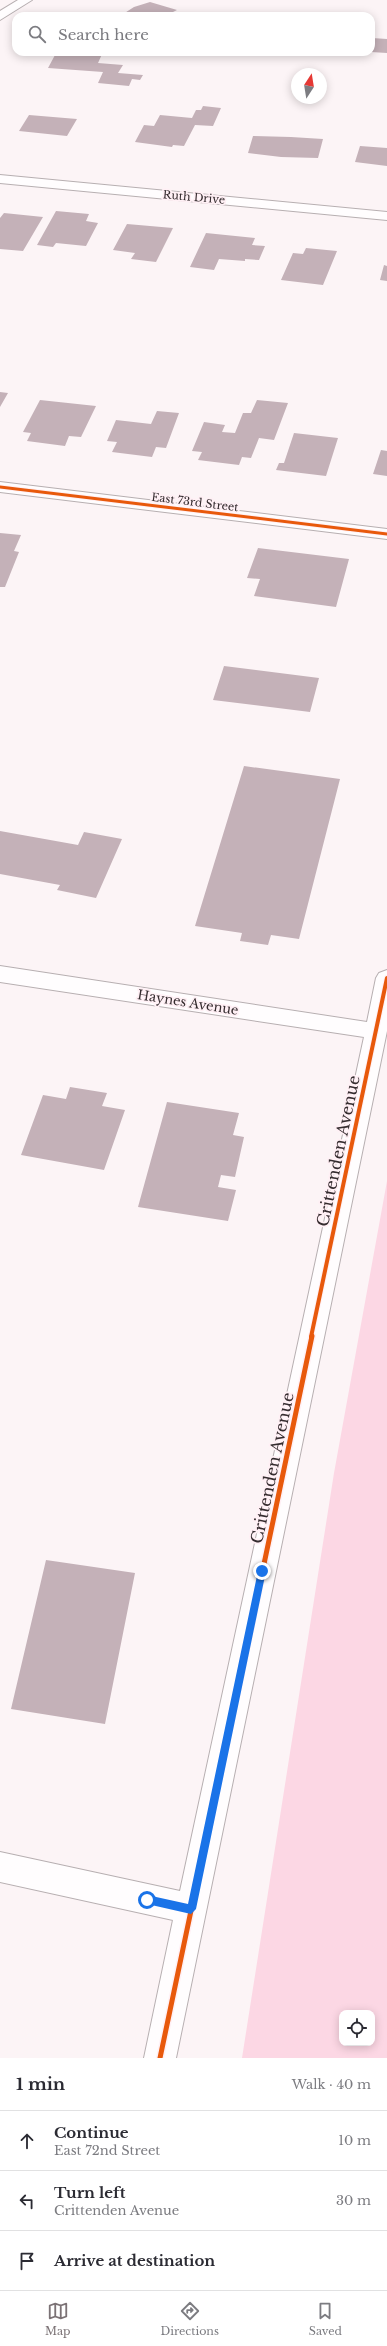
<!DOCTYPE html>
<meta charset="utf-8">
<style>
:root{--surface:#fff;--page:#f7f7f7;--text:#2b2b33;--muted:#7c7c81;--line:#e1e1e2;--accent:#7b7275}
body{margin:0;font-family:"Libre Baskerville",serif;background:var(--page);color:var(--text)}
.controls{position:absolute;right:12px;bottom:12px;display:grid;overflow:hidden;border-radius:8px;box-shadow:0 2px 10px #0003}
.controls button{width:36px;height:36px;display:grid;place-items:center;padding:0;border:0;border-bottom:1px solid var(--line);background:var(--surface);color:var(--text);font:20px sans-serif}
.compass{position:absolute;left:291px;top:68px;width:36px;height:36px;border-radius:50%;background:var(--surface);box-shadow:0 2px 10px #0003;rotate:12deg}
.stop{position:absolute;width:12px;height:12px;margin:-9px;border:3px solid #1a73e8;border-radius:50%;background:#fff}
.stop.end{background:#1a73e8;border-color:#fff;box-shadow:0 1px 4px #0008}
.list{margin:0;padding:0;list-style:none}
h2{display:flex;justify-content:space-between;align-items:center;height:52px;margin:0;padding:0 16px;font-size:17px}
h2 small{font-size:13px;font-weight:400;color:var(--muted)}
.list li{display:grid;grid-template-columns:26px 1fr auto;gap:12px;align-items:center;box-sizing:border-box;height:60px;padding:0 16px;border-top:1px solid var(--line)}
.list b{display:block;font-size:15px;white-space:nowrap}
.list p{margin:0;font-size:13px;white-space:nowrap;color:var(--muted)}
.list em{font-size:13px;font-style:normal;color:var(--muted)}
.icon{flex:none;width:22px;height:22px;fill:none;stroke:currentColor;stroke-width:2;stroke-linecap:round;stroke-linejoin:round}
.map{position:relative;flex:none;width:387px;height:2058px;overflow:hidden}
.search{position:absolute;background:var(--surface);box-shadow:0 2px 10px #0003;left:12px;right:12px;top:12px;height:44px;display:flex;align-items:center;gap:10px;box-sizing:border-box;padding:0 14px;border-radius:12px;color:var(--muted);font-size:15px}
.sheet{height:232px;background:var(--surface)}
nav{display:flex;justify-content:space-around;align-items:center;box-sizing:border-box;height:56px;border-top:1px solid var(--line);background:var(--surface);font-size:11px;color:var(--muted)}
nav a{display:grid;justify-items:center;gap:2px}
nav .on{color:var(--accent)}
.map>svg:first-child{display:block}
.green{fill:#fcd7e4;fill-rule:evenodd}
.building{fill:#c4b1b8}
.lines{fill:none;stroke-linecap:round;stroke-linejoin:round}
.street-casing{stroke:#b7afb1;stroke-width:2}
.street{fill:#fffdfe;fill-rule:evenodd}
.cycleway-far2-casing{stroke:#fff0f5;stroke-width:5}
.cycleway-far1-casing{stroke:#fff0f5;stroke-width:6}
.cycleway-casing{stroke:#fff0f5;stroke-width:8}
.cycleway-far2{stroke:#e8590c;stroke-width:3}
.cycleway-far1{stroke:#e8590c;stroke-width:4}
.cycleway{stroke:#e8590c;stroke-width:5}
.route{fill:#1a73e8}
.labels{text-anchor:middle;stroke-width:3.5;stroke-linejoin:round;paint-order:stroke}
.far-street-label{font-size:11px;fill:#352c2f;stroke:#fff0f5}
.street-label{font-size:13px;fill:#352c2f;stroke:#fff0f5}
.near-street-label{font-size:16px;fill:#352c2f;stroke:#fff0f5}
</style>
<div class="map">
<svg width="387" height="2058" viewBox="0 0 387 2058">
<rect width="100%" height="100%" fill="#fcf4f6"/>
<path class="green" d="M387,1181V2058H242L334,1473ZM342,2013H372V2043H342Z"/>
<path class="building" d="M150,2L177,10L165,16H120L134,7Z
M371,31H374L372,38L387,39V53L371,52Z
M64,52H103L98,63L123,65L118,73L143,75L140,80L132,79L129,86L98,83L103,72L48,68L55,55H62Z
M203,106L221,108L213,126L195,125L184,146L173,145L172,147L135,142L144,125L154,126L160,115L192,118L196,110H201Z
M29,115L77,119L67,136L19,131Z
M253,136L291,137L323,139L318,158L281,157L248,153Z
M360,146L387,148V166L355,162Z
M56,211L89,214L86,221L98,223L86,246L56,243L53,247L37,245Z
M4,213L43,217L23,251L0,249V218Z
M127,224L173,228L156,262L131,259L135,253L113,250Z
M206,233L255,238L252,245L265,246L259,260L245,259V261L219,259L214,270L190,267Z
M306,248L337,251L323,285L281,280L293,253L303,254Z
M384,265L387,266V281L380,280Z
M0,392L8,393L0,407Z
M40,400L96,406L81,437L69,436L65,446L27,441L31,433L23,432Z
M257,400L288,403L274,440L259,438L251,458L242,457L239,465L198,460L202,452L192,451L204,422L225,425L222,432L235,433L243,413H251Z
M157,411L179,413L166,448L156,447L152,457L112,452L117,442L107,441L116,420L151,424Z
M294,433L338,438L326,476L276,470L279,463H284Z
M381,450L387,451V476L373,474Z
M0,533L21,535L14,551L19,552L5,587H0Z
M258,548L349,559L336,607L254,596L260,579L247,578Z
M224,666L319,678L310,712L213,700Z
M244,766L340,779L299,939L271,935L268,945L240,941L242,933L195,926Z
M0,831L78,845L84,832L122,839L96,898L57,890L60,885L0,874Z
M70,1087L107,1093L102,1106L125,1110L104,1170L21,1155L43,1095L66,1099Z
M167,1102L239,1113L233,1135L244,1137L235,1177L221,1175L218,1187L236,1190L228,1221L138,1207Z
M46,1560L135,1573L105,1724L11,1709Z"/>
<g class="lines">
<g class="street-casing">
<path id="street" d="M18,0H32L0,20V11Z
M0,175L387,212V220L0,183Z
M0,482L387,529V539L0,492Z
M0,966L367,1022L376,978L379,973L387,970V1031L176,2058H144L173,1920L0,1882V1852L180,1891L364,1037L0,982Z"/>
</g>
<use href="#street" class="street"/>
<g class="cycleway-far2-casing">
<path id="cycleway-far2" d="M0,487L387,534"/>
</g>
<g class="cycleway-far1-casing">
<path id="cycleway-far1" d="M311,1337L387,978"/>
</g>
<g class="cycleway-casing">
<path id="cycleway" d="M160,2058L312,1336"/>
</g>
<use href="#cycleway-far2" class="cycleway-far2"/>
<use href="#cycleway-far1" class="cycleway-far1"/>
<use href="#cycleway" class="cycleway"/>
</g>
<path class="route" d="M262,1567L266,1571L196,1909L191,1914L147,1904L142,1900L147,1895L188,1904L258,1571Z"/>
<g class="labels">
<g class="far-street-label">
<text transform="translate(194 197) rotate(5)" y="4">Ruth Drive</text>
<text transform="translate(195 502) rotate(7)" y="4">East 73rd Street</text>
</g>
<g class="street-label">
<text transform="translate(188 1002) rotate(9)" y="5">Haynes Avenue</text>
</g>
<g class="near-street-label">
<text transform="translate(338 1151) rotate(-78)" y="6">Crittenden Avenue</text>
<text transform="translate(272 1468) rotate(-78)" y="6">Crittenden Avenue</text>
</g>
</g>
</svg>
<div class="controls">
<button><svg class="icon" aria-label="locate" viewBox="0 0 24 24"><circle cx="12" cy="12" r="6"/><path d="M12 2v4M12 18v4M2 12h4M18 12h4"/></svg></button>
</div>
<svg class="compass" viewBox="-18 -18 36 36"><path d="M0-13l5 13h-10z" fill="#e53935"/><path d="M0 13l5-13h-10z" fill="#7c7c81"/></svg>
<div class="stop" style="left:147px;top:1900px"></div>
<div class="stop end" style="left:262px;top:1571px"></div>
<div class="search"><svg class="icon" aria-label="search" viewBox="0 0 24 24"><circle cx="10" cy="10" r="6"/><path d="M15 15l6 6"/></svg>Search here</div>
</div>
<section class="sheet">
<h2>1 min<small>Walk · 40 m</small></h2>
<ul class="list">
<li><svg class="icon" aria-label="ahead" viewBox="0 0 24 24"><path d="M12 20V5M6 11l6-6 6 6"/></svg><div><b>Continue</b><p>East 72nd Street</p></div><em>10 m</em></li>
<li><svg class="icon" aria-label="left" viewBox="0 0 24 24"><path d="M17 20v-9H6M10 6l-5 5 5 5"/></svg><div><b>Turn left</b><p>Crittenden Avenue</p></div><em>30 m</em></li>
<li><svg class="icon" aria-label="arrive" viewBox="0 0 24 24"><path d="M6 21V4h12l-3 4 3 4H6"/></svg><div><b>Arrive at destination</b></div></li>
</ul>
</section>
<nav>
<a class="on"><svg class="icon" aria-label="map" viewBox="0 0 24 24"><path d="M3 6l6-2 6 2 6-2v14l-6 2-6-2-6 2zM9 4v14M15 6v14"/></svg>Map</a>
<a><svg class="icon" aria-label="directions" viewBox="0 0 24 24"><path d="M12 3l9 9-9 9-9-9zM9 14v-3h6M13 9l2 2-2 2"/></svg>Directions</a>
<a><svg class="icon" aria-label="saved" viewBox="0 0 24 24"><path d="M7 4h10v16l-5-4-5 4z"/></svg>Saved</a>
</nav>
